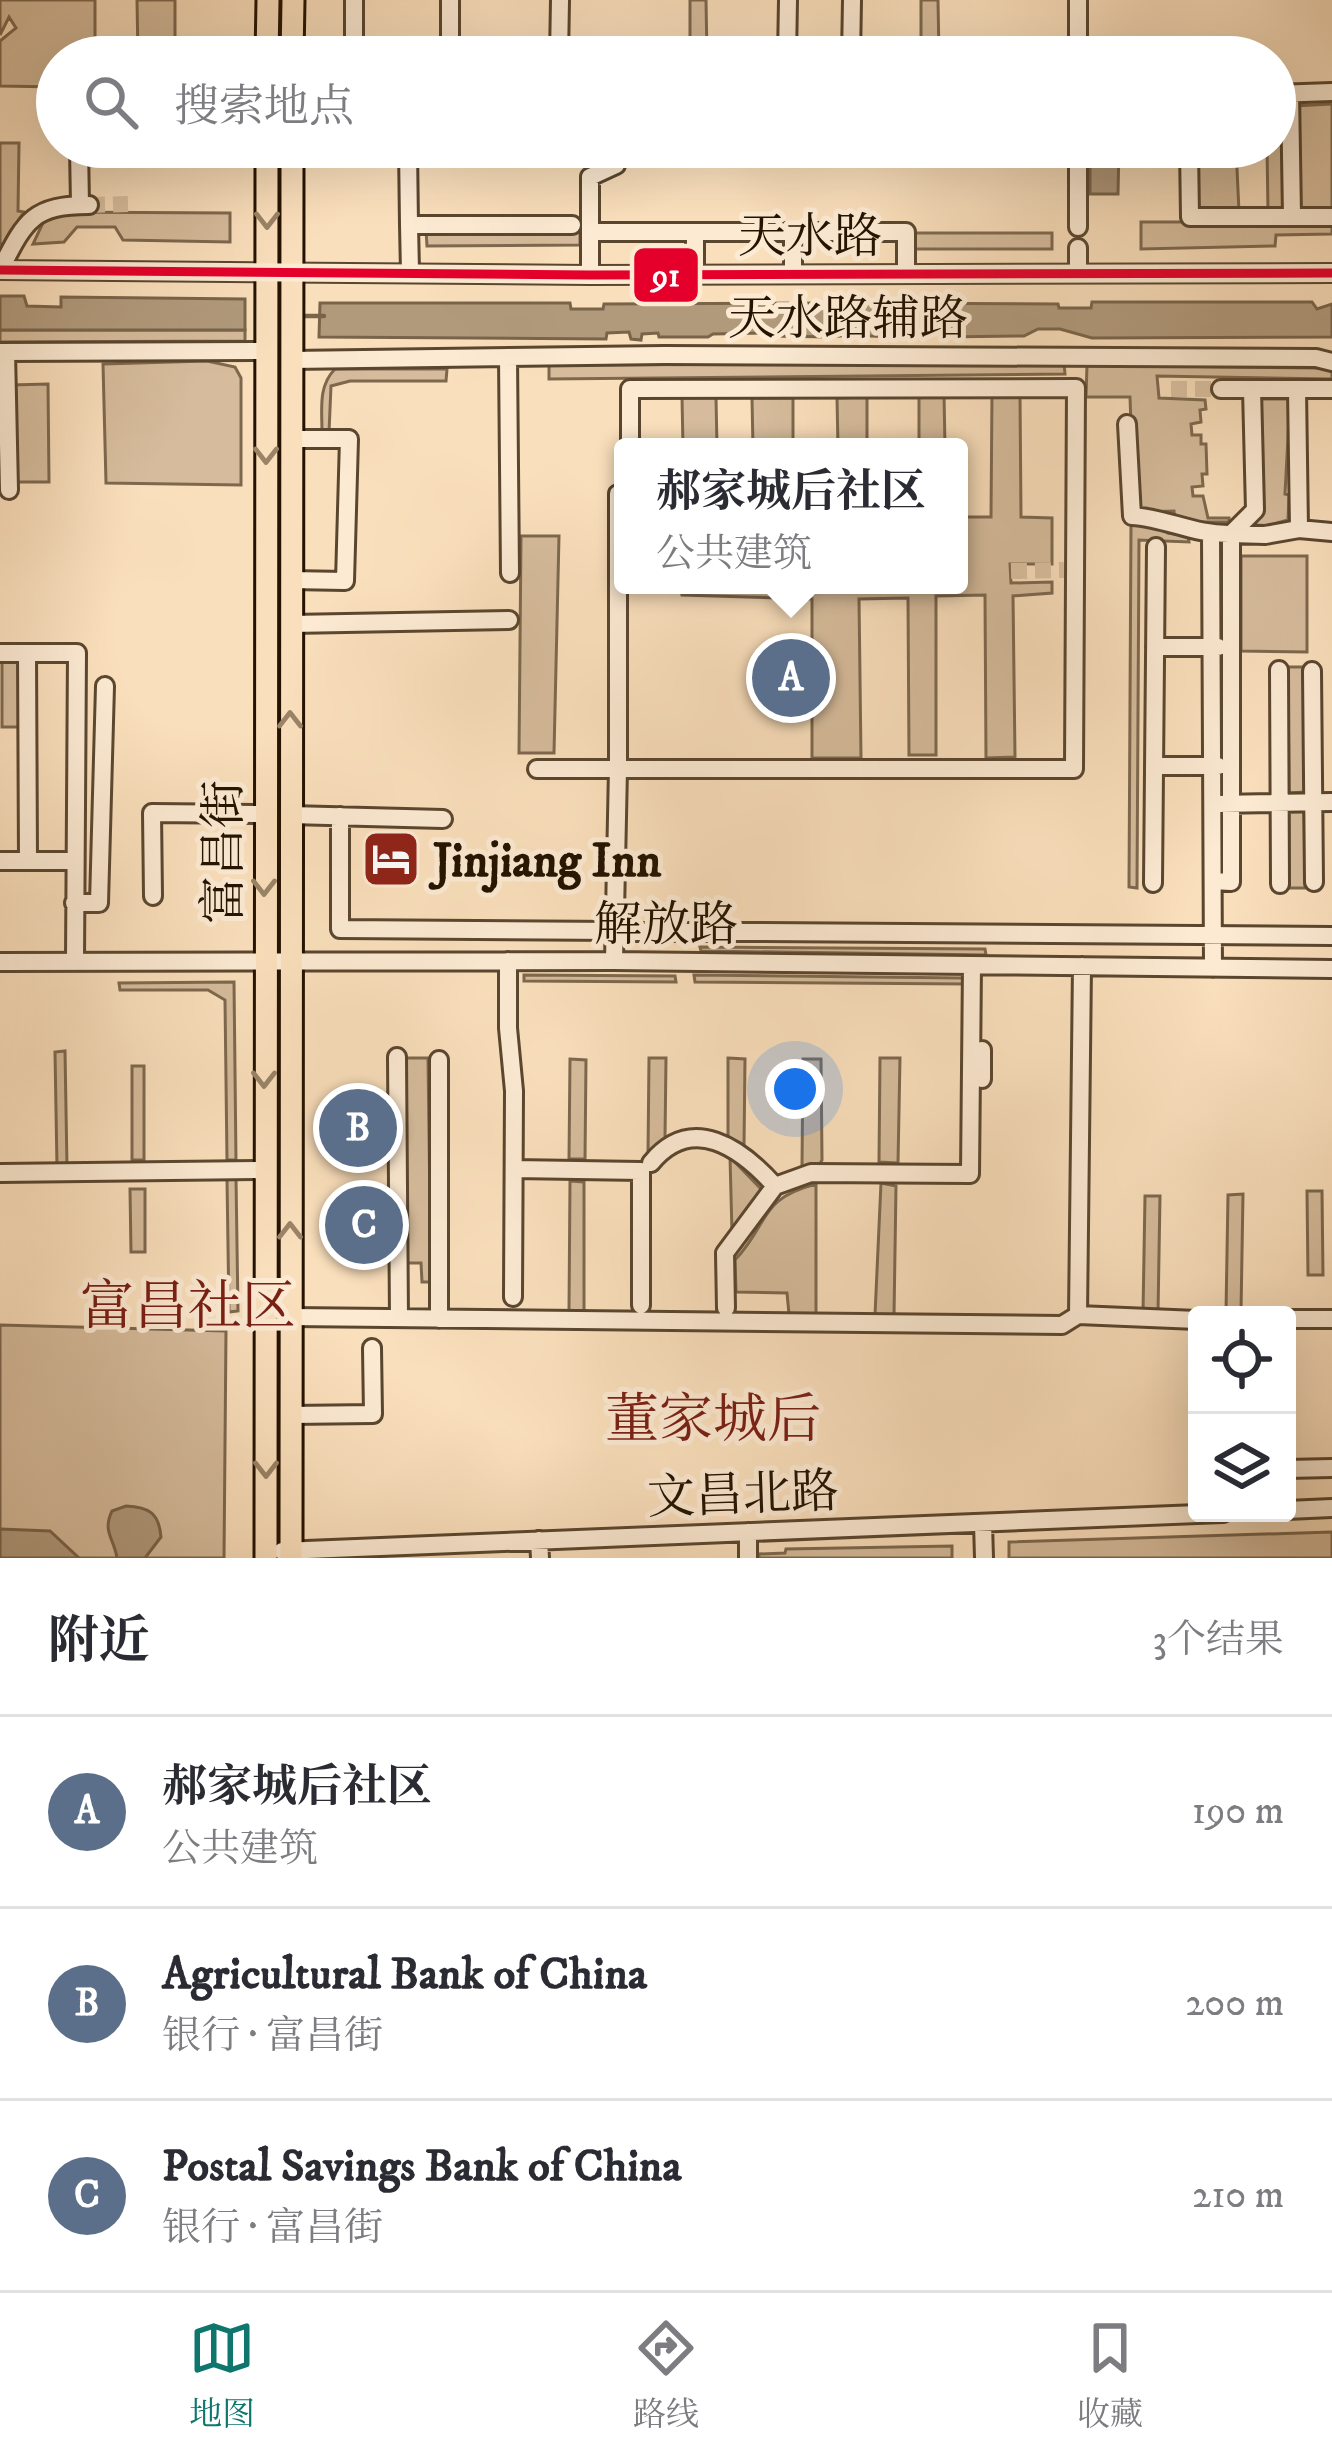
<!DOCTYPE html>
<html lang="zh">
<meta charset="utf-8">
<style>
:root{--surface:#fff;--page:#f2f2f3;--text:#2b2b33;--muted:#7c7c81;--line:#e1e1e2;--accent:#0f766e}
body{margin:0;font-family:"IM FELL DW Pica","Noto Serif SC",serif;background:var(--page);color:var(--text)}
.controls{position:absolute;right:36px;bottom:36px;display:grid;overflow:hidden;border-radius:12px;box-shadow:0 12px 48px #0002}
.controls button{width:108px;height:108px;display:grid;place-items:center;padding:0;border:0;border-bottom:3px solid var(--line);background:var(--surface);color:var(--text);font:60px sans-serif}
.you{position:absolute;left:795px;top:1089px;width:42px;height:42px;margin:-30px;border:9px solid #fff;border-radius:50%;background:#1a73e8;box-shadow:0 0 0 18px #1a73e833}
.badge{display:grid;place-items:center;width:78px;height:78px;border-radius:50%;background:var(--accent);color:#fff;font-size:39px;font-weight:700}
.pin{position:absolute;translate:-50% -50%;border:6px solid #fff;box-shadow:0 3px 12px #0006}
.popup{position:absolute;left:614px;top:438px;width:354px;height:156px;box-sizing:border-box;display:grid;place-content:center;border-radius:12px;background:var(--surface);filter:drop-shadow(0 3px 9px #0005);font-size:39px;white-space:nowrap;color:var(--muted)}
.popup b{font-size:45px;color:var(--text)}
.popup::after{content:'';position:absolute;left:50%;top:100%;margin-left:-24px;border:24px solid transparent;border-top-color:var(--surface)}
.list{margin:0;padding:0;list-style:none}
h2{display:flex;justify-content:space-between;align-items:center;height:156px;margin:0;padding:0 48px;font-size:51px}
h2 small{font-size:39px;font-weight:400;color:var(--muted)}
.list li{display:grid;grid-template-columns:78px 1fr auto;gap:36px;align-items:center;box-sizing:border-box;height:192px;padding:0 48px;border-top:3px solid var(--line)}
.list b{display:block;font-size:45px;white-space:nowrap}
.list p{margin:0;font-size:39px;white-space:nowrap;color:var(--muted)}
.list em{font-size:39px;font-style:normal;color:var(--muted)}
.icon{flex:none;width:66px;height:66px;fill:none;stroke:currentColor;stroke-width:2;stroke-linecap:round;stroke-linejoin:round}
.map{position:relative;flex:none;width:1332px;height:1558px;overflow:hidden}
.search{position:absolute;background:var(--surface);box-shadow:0 12px 48px #0002;left:36px;right:36px;top:36px;height:132px;display:flex;align-items:center;gap:30px;box-sizing:border-box;padding:0 42px;border-radius:66px;color:var(--muted);font-size:45px}
.sheet{height:732px;background:var(--surface)}
nav{display:flex;justify-content:space-around;align-items:center;box-sizing:border-box;height:168px;border-top:3px solid var(--line);background:var(--surface);font-size:33px;color:var(--muted)}
nav a{display:grid;justify-items:center;gap:6px}
nav .on{color:var(--accent)}
.map>svg:first-child{display:block}
.green{fill:#d6bc9c;stroke:#7d684e;stroke-width:3}
.water{fill:#b19a7c;stroke:#79644a;stroke-width:3}
.lines{fill:none;stroke-linecap:round;stroke-linejoin:round}
.stream{stroke:#79644a;stroke-width:4.5}
.minor-tunnel{stroke:#dac0a0;stroke-width:16;stroke-dasharray:16 8;stroke-linecap:butt}
.minor-casing{stroke:#5a462f;stroke-width:22}
.major-casing{stroke:#241300;stroke-width:27}
.minor{stroke:#fcead3;stroke-width:16}
.major{stroke:#fadfbc;stroke-width:21}
.bus-1-casing{stroke:#fcead3;stroke-width:18}
.bus-1{stroke:#e4002b;stroke-width:9}
.oneway{stroke:#9a8367}
.labels{text-anchor:middle;stroke-width:10;stroke-linejoin:round;paint-order:stroke}
.street-label{font-size:48px;fill:#241300;stroke:#fcead3}
.poi-label{font-size:48px;font-weight:bold;fill:#241300;stroke:#fcead3;text-anchor:start}
.quarter-label{font-size:54px;fill:#7a1f14;stroke:#fcead3}
.line-badge{stroke:#fcead3;stroke-width:4.5}
.badge-label{font-size:33px;text-anchor:middle;font-weight:bold;fill:#fff}
</style>
<div class="map">
<svg width="1332" height="1558" viewBox="0 0 1332 1558">
<rect width="100%" height="100%" fill="#fadfbc"/>
<filter id="stains"><feTurbulence type="fractalNoise" baseFrequency=".00167" numOctaves="4"/><feColorMatrix values="0 0 0 0 .2 0 0 0 0 .09 0 0 0 0 .02 0 0 0 .5 -.17"/></filter>
<radialGradient id="worn" r=".72"><stop offset=".6" stop-color="#630" stop-opacity="0"/><stop offset="1" stop-color="#630" stop-opacity=".3"/></radialGradient>
<path class="green" d="M0,0H95V57H57V87L0,86V41L16,28L9,17L0,35Z
M137,0H175V57H138Z
M690,0H706L707,57H690Z
M921,0H938L939,57H921Z
M1332,104V214L1296,208L1294,106Z
M1275,109H1285L1286,207L1281,212L1200,214L1194,207V147H1236L1239,212L1268,211L1267,147H1275Z
M0,143H19L18,211L24,212L11,231L9,244H0Z
M48,212L230,213V242L123,240L115,227H77L64,242L33,244Z
M1141,222H1332V234L1276,235L1275,246L1141,249Z
M426,230H580V245L427,246Z
M915,233H1052V249H915Z
M0,330H245V341L0,342Z
M207,361L235,367L241,378V485L106,483L103,364Z
M1064,363L1065,374L549,379V365Z
M1087,365L1317,368L1332,370V379L1157,376L1159,398L1205,400L1206,409L1200,410L1201,422L1191,424L1192,435H1201V444H1206L1207,474H1202L1203,486L1192,487L1193,496H1203L1208,518H1229V522H1175L1174,511L1134,512L1130,397H1086Z
M335,369H447L446,381H350L331,386L329,432H322C322,409 318,386 335,369Z
M48,384L49,482H12L11,385Z
M944,394L945,447H919V395Z
M992,395H1020L1021,517L1052,518V564H1010L1011,583L1052,582V593L1013,596L1015,757L986,758L985,595L936,596V755H909L908,598L859,599L861,758H812V599L682,595L681,588L637,585H959V517H991Z
M682,397H716L717,447H683Z
M867,397V447H838L837,398Z
M752,398H793V447H753Z
M1257,399H1290L1285,494L1289,495L1288,520L1251,530L1256,519Z
M1131,522H1158L1168,533L1188,536L1189,542L1139,540L1137,888L1129,887Z
M521,536H559L554,753H519Z
M1241,556H1307V652L1241,651Z
M2,661H20V727H2Z
M1288,667H1303L1305,792L1289,793Z
M1289,808H1304L1305,888H1289Z
M700,947L985,949L986,955L701,951Z
M524,975L675,976L676,982L524,981Z
M694,975L963,978L965,984L695,982Z
M234,982L236,1160H227L225,1000L208,990H120L119,983Z
M65,1051L67,1167H57L55,1052Z
M403,1058H428L431,1282H422L421,1263H403Z
M649,1058H666L665,1138L648,1155Z
M728,1058L745,1059L744,1147L728,1136Z
M880,1058H900L898,1163L879,1162Z
M570,1059L586,1060L585,1159H569Z
M803,1059H821L822,1160L819,1165L802,1167Z
M132,1066H144V1160H132Z
M730,1157L761,1189L732,1233Z
M236,1178L238,1311L229,1312L227,1179Z
M570,1181L584,1182V1311H569Z
M881,1183L896,1186L894,1316L875,1315Z
M816,1184V1315L789,1314L787,1293L736,1292L735,1260C770,1223 758,1199 816,1184Z
M130,1189H145V1252H131Z
M1307,1191H1322L1323,1275H1308Z
M1243,1194L1241,1312H1226L1228,1195Z
M1145,1196H1160L1158,1313H1143Z
M0,1325L226,1331L224,1558H0Z
M1332,1532V1558H1009V1542Z
M952,1546V1558H759V1554L785,1553L786,1549Z"/>
<path class="water" d="M1090,147H1119L1118,194H1090Z
M0,296H24L27,306L61,307V297L245,299V330H0Z
M1092,302H1312L1317,309L1332,304V337L1092,338L1060,329H1038L1024,336L943,337L940,334H928L926,338L870,336L864,333L832,337L770,336L765,333L713,334L708,337H659L658,333L642,334L641,340L631,339L629,332L607,333L606,339L319,337L320,303H570L571,309H603L604,304L831,303V308L858,309L859,303L1058,304L1059,308H1091Z
M126,1506C149,1507 159,1513 161,1537L145,1558H117C114,1538 102,1532 112,1511Z
M0,1529L50,1531L79,1558H0Z"/>
<g class="lines">
<path class="stream" d="M300,316H324"/>
<path class="minor-tunnel" d="M89,205L128,204
M1171,389H1221
M1011,571L1064,570"/>
<g class="minor-casing">
<path id="minor" d="M450,0V57
M1078,0V57
M354,57V0
M559,57L560,0
M787,57L788,0
M851,57L852,0
M1290,93L1292,216
M1275,94L1332,92
M79,147L80,205
M408,147L409,225
M1078,147V227
M1189,147L1190,217H1332
M590,232H906V273
M695,232V274
M793,232V274
M0,270L590,275L1332,273
M0,270C25,222 31,205 89,205
M410,271L409,225H572
M1078,272V248
M590,275V177L616,165V147
M0,352L266,351
M6,352L9,490
M508,357L510,573
M291,360L664,355L1316,358L1332,362
M1221,389H1332
M1127,424L1132,516C1166,518 1195,535 1231,534L1255,510L1252,389
M623,492L618,494V769H1074L1076,388L630,389V447
M1299,529L1332,532
M1211,535L1213,968
M291,580L345,581L349,439H291
M291,624L509,620
M1155,647H1218
M0,653H77L75,961
M27,653L28,861
M1279,670L1280,884
M1312,671L1314,882
M1154,766H1218
M537,769H618L614,961
M1219,804L1332,802
M290,815L443,819
M340,816V929L1332,936
M0,861H74
M1213,881L1231,882V534L1265,535L1299,529L1297,389
M1153,883L1156,547
M153,896L152,813L265,814
M74,903H99L105,686
M508,961V1028L514,1091L513,1297
M0,962L614,961L1332,969
M397,1057L399,1318
M982,1079V1050
M651,1163C692,1113 741,1148 775,1186
M514,1169L641,1171V1305
M0,1173L265,1170
M726,1308L725,1253L775,1186L811,1173L970,1174L972,965
M1078,1315L1082,966
M291,1317L1062,1325L1078,1315L1197,1320
M439,1319V1060
M1287,1319H1332
M291,1415L373,1414L372,1348
M1287,1469L1332,1468
M1287,1510L1332,1508
M983,1523L984,1558
M539,1540L540,1558
M282,1551L1223,1513
M748,1558V1532"/>
</g>
<g class="major-casing">
<path id="major" d="M267,57L268,0
M292,57L293,0
M266,1558L267,147
M291,1558L292,147"/>
</g>
<use href="#minor" class="minor"/>
<use href="#major" class="major"/>
<g class="bus-1-casing">
<path id="bus-1" d="M0,270L590,275L1332,273"/>
</g>
<use href="#bus-1" class="bus-1"/>
</g>
<defs><path id="oneway-chevron" d="M-2-3.5L2.5 0L-2 3.5" fill="none" stroke-width="1.6" stroke-linecap="round" stroke-linejoin="round" transform="scale(3)"/></defs>
<g class="oneway">
<use href="#oneway-chevron" transform="translate(267 220) rotate(90)"/>
<use href="#oneway-chevron" transform="translate(266 455) rotate(90)"/>
<use href="#oneway-chevron" transform="translate(290 720) rotate(-90)"/>
<use href="#oneway-chevron" transform="translate(264 887) rotate(90)"/>
<use href="#oneway-chevron" transform="translate(264 1079) rotate(90)"/>
<use href="#oneway-chevron" transform="translate(290 1231) rotate(-90)"/>
<use href="#oneway-chevron" transform="translate(266 1469) rotate(90)"/>
</g>
<defs>
<g id="hotel-square" transform="scale(3)"><rect x="-9" y="-9" width="18" height="18" rx="4" fill="#8f2418" stroke="#fcead3"/><path d="M-6-4.5h1.5V1H6V5H4.5V3h-9V5H-6ZM-4 0a1.8 1.8 0 1 1 3.6 0ZM.5 0V-2.5h3Q6-2.5 6 0Z" fill="#fff"/></g>
</defs>
<g fill-rule="evenodd">
<use href="#hotel-square" x="391" y="859"/>
</g>
<g class="labels">
<g class="street-label">
<text x="810" y="252">天水路</text>
<text x="848" y="334">天水路辅路</text>
<text transform="translate(222 852) rotate(-90)" y="17">富昌街</text>
<text x="666" y="940">解放路</text>
<text transform="translate(743 1493) rotate(-2)" y="17">文昌北路</text>
</g>
<g class="poi-label">
<text x="433" y="876">Jinjiang Inn</text>
</g>
<g class="quarter-label">
<text x="188" y="1324">富昌社区</text>
<text x="713" y="1437">董家城后</text>
</g>
</g>
<rect class="line-badge" x="632" y="246" width="68" height="58" rx="12" fill="#e4002b"/>
<g class="badge-label">
<text x="666" y="286">91</text>
</g>
<rect width="100%" height="100%" filter="url(#stains)"/>
<rect width="100%" height="100%" fill="url(#worn)"/>
</svg>
<div class="controls">
<button><svg class="icon" aria-label="locate" viewBox="0 0 24 24"><circle cx="12" cy="12" r="6"/><path d="M12 2v4M12 18v4M2 12h4M18 12h4"/></svg></button>
<button><svg class="icon" aria-label="layers" viewBox="0 0 24 24"><path d="M12 4l9 5-9 5-9-5zM3 14l9 5 9-5"/></svg></button>
</div>
<div class="you"></div>
<div class="pin badge" style="left:791px;top:678px;background:#5c6f8a">A</div>
<div class="popup"><b>郝家城后社区</b>公共建筑</div>
<div class="pin badge" style="left:358px;top:1128px;background:#5c6f8a">B</div>
<div class="pin badge" style="left:364px;top:1225px;background:#5c6f8a">C</div>
<div class="search"><svg class="icon" aria-label="search" viewBox="0 0 24 24"><circle cx="10" cy="10" r="6"/><path d="M15 15l6 6"/></svg>搜索地点</div>
</div>
<section class="sheet">
<h2>附近<small>3个结果</small></h2>
<ul class="list">
<li><span class="badge" style="background:#5c6f8a">A</span><div><b>郝家城后社区</b><p>公共建筑</p></div><em>190 m</em></li>
<li><span class="badge" style="background:#5c6f8a">B</span><div><b>Agricultural Bank of China</b><p>银行 · 富昌街</p></div><em>200 m</em></li>
<li><span class="badge" style="background:#5c6f8a">C</span><div><b>Postal Savings Bank of China</b><p>银行 · 富昌街</p></div><em>210 m</em></li>
</ul>
</section>
<nav>
<a class="on"><svg class="icon" aria-label="map" viewBox="0 0 24 24"><path d="M3 6l6-2 6 2 6-2v14l-6 2-6-2-6 2zM9 4v14M15 6v14"/></svg>地图</a>
<a><svg class="icon" aria-label="directions" viewBox="0 0 24 24"><path d="M12 3l9 9-9 9-9-9zM9 14v-3h6M13 9l2 2-2 2"/></svg>路线</a>
<a><svg class="icon" aria-label="saved" viewBox="0 0 24 24"><path d="M7 4h10v16l-5-4-5 4z"/></svg>收藏</a>
</nav>
